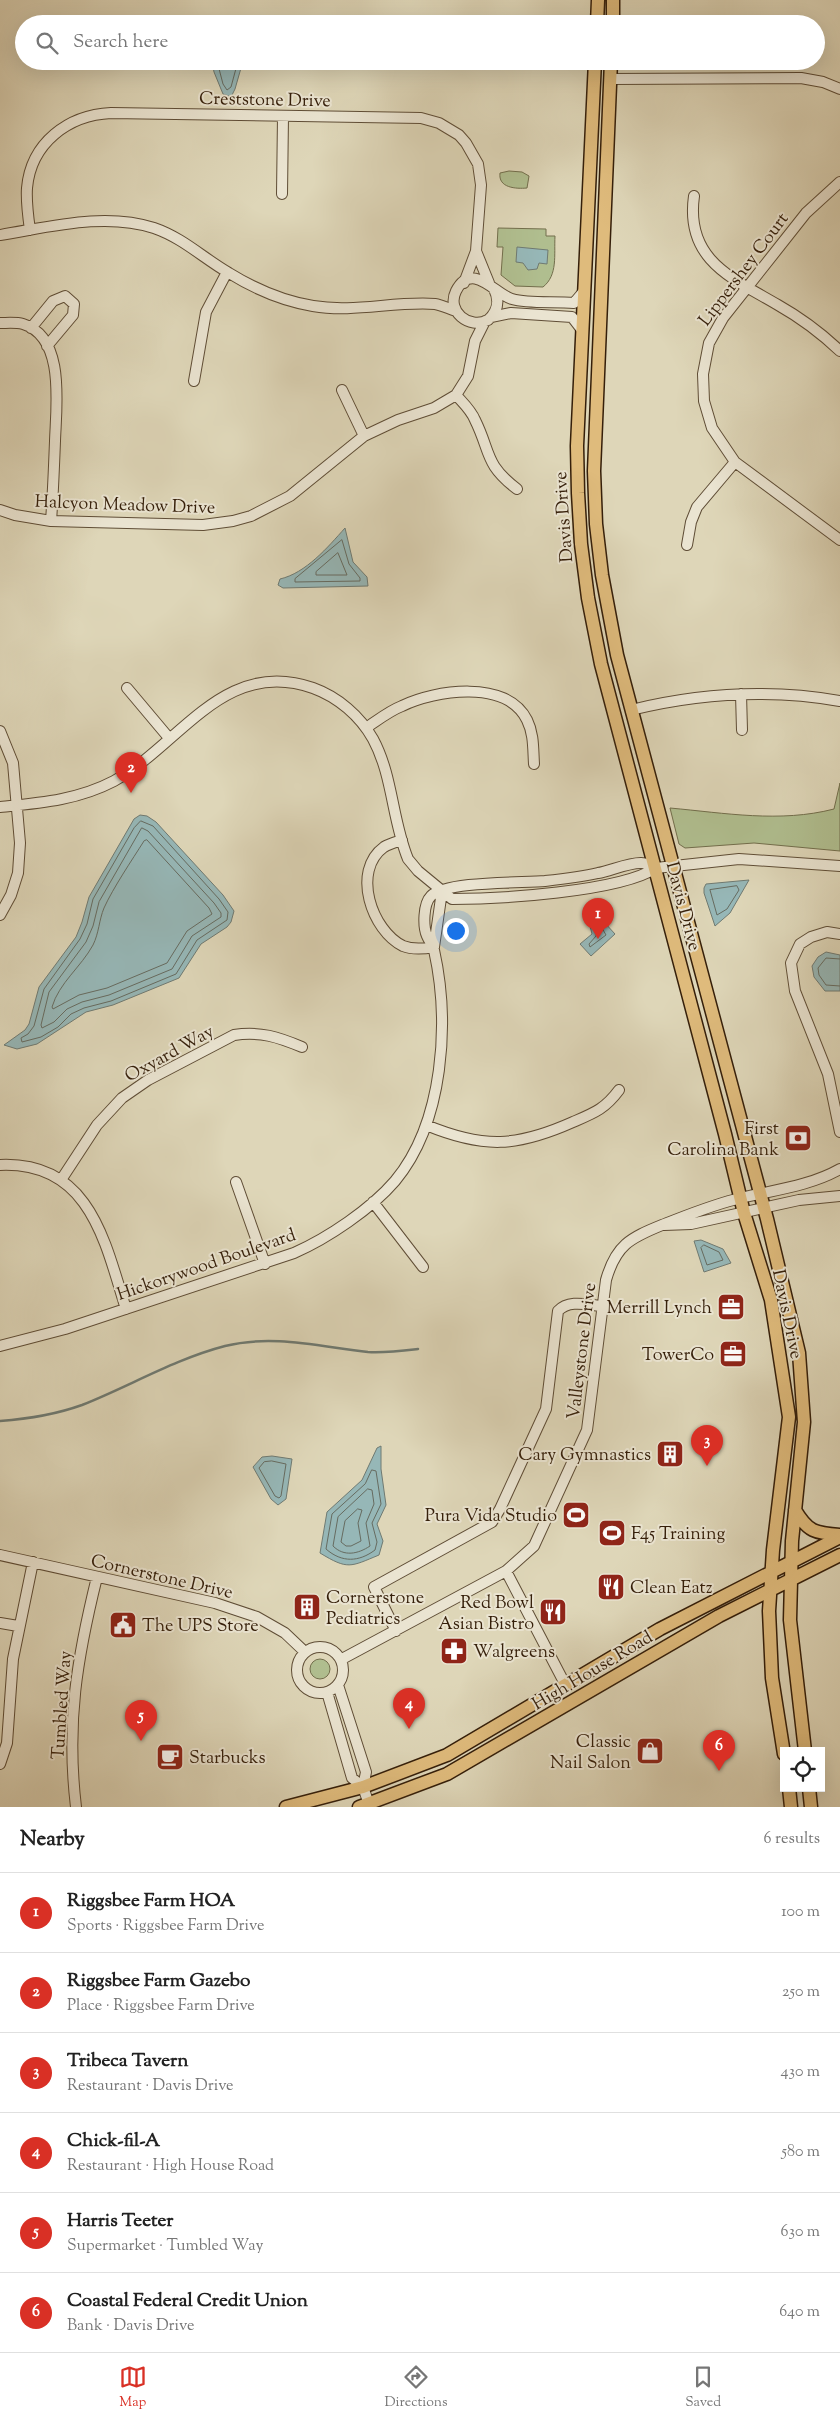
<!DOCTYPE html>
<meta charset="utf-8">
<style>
:root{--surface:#fff;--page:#f2f2f2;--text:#222;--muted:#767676;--line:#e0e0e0;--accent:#d93025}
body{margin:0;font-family:"Sorts Mill Goudy",serif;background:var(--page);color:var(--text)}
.controls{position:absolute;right:15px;bottom:15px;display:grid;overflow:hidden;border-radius:0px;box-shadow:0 5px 20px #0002}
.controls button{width:45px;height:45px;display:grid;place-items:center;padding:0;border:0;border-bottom:1px solid var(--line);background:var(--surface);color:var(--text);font:25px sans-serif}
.you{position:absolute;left:455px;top:930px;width:18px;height:18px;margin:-12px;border:4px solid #fff;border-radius:50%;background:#1a73e8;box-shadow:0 0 0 8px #1a73e833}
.badge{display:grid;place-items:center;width:32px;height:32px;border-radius:50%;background:var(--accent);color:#fff;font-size:16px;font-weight:700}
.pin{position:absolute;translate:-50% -41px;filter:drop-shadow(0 1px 2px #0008)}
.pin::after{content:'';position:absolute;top:26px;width:18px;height:15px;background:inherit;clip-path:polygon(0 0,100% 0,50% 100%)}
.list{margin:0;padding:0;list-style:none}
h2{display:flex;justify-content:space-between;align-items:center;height:65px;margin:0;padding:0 20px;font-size:21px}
h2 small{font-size:16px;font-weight:400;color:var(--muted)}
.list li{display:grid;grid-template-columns:32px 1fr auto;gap:15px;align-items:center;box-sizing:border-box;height:80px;padding:0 20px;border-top:1px solid var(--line)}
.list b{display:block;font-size:19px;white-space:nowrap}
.list p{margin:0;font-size:16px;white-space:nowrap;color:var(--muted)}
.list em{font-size:16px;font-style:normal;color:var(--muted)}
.icon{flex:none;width:28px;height:28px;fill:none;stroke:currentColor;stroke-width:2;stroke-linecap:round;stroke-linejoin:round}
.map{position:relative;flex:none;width:840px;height:1807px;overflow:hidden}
.search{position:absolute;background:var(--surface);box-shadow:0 5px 20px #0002;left:15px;right:15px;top:15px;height:55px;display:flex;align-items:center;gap:12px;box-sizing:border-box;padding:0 18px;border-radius:28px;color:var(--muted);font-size:19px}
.sheet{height:545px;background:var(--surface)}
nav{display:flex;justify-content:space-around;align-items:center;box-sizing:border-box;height:70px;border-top:1px solid var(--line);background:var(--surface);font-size:14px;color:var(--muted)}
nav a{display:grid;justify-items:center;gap:2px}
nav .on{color:var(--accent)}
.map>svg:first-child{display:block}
.green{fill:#b0be8f;stroke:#726e4c}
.water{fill:#96b7b7;stroke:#6f7a72}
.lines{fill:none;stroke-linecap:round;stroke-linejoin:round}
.shore{stroke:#666b60;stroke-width:1}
.stream{stroke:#6f7a72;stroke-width:2.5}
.minor-casing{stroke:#5f4d36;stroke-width:12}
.major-casing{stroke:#351f0a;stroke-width:15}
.minor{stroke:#eae4d1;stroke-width:10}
.major{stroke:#dfbb7c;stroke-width:12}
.labels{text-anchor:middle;stroke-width:4;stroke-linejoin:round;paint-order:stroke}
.street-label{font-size:18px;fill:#351f0a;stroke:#eae4d1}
.poi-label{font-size:18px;fill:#351f0a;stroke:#eae4d1;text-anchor:end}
</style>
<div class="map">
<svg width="840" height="1807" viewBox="0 0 840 1807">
<rect width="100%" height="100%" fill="#ded6b8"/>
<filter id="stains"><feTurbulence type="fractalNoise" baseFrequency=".004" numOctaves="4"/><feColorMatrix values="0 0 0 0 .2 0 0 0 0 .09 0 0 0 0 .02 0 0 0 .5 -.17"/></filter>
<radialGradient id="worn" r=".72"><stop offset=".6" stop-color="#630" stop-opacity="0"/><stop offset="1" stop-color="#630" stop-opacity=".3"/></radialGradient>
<path class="green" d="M509,171L522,172L529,176L527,188C516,189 498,188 500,173Z
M498,228L546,229V236H555C554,255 558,275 543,287L515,286L501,275L503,247H497Z
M840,783V851L754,843L685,848L679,844L670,808C725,813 780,823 834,809Z
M310 1669a10 10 0 1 1 20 0a10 10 0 1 1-20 0Z"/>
<path class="water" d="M212,61H243L235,89L231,97L223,94L214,72Z
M517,247L548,250L547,264L539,263L537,269L528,270L523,263L516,262Z
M345,528L353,562L367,577L368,586L283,588L278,585L280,579C306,573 328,547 345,528Z
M140,815L147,816L156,822L223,895L234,911L231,922L227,927L201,944L179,978L113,1005L86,1012L37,1044L17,1049L4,1045L25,1030L29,1024L39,987L76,937L82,922L89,897L134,819Z
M749,880L730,913L715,926L704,893V888L706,884Z
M604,922L615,934L591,956L580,944L592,934L590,926Z
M826,952L840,955V991H825L814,977L812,966L818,957Z
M701,1240L723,1249L731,1263L704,1272L694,1241Z
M381,1446V1469L386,1505L377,1524L383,1541L379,1555C350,1567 348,1570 320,1553L327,1512L362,1480L377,1448Z
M272,1456L292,1459L286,1499L278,1505L271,1499L253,1467L262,1457Z"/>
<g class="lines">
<path class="shore" d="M217,61L223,84L227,90L231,87L238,61
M342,540L349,564L360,578V581L295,582V579Z
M338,553L347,575H316V572Z
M141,821L153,826L219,899L228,912L227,920L197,940L176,974L111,1001L84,1008L71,1014L58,1027L41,1037L22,1042L21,1038L28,1034L34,1026L44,989L80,939L87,924L93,899L134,828Z
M142,828L148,831L214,903L221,913V917L192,936L172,969L109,995L82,1002L67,1009L54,1022L42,1028L41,1025L49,992L86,942L93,926L99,902Z
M147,840L209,908L212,914L187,931L167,963L107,988L79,995L53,1009L52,1007C59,983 81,967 93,945C99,933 99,920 104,908C113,888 132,860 144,841Z
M737,886L739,890L727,909L717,915L710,890Z
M602,928L606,935L590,947L589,944L596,936L597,930Z
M840,959L826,958L818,968L819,975L826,985L840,986
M704,1245L719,1252L723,1260L707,1265L701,1248Z
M272,1461L286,1464L281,1496L279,1498L275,1496L259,1468L264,1462Z
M372,1470L376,1471L381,1504L372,1523L377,1542L375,1550C359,1562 342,1563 326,1549L332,1514L365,1484Z
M368,1489L372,1490L374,1504L366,1523L370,1546C358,1554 344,1557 333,1546L338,1517Z
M358,1509L362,1510L358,1523L361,1541L351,1546H346L341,1542L345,1521Z"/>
<path class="stream" d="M0,1421C27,1419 57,1414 82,1405C130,1386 175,1359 225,1346C273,1334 321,1347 368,1352C385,1353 401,1351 418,1349"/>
<g class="minor-casing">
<path id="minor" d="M611,79L801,78L823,82L840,89
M840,182L806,213L723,318L709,343L703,374L704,401L712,428L735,462L840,540
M282,194L283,116
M694,196C685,260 732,278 778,305C801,318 821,333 840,351
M30,230C28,216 26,202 27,188C31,143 68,115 111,113L421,118L439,123L459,135L466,143L478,164L481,185L476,251L464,283
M0,235C50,227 105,212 154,228C183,238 203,258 229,273C255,289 283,301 313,306C354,313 394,301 435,304C442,305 449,309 456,311
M476,251L489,283
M494,289C500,301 498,311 488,320C469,330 446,311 456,291C472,260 496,295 512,299C529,304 555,301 574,303L584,291
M491,317L511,313L572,317L582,330
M0,323C7,323 16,322 23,324C66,337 56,407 55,441C54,467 53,494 51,521
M31,328L53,301L65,296L74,304L73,315L47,346
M194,381L206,312L227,272
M342,390L364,436
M456,395C463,403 471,410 475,420C491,452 484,464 517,489
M0,510L15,515L51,521L203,525L233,521L251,516L290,496L364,436L398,420L434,408L456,395L468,376L475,341L485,321
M687,545L691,522L697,507L735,462
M127,688L169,738
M741,694L742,730
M631,710C700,693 771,689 840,701
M366,728C378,720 389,711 402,706C435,690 507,679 527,720C534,734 533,749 534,764
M0,731L13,763L20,843L18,873L11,895L0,915
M0,807C40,803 78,800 114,781C181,744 224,657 313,688C338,697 360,716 373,739C393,776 392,820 408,859L418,871L452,899C498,899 619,892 656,868L739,859L840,866
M402,840C396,842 389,844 384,847C351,871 372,931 403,946C413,950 423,949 434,947
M840,934L827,932L811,937L800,944L791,963L795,991L828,1074L840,1132
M434,947L442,891
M426,1125C484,1149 517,1147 573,1122C594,1113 605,1109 619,1090
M0,1165C90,1161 105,1242 126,1309
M61,1180L97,1125L122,1098L148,1080L234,1035C260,1031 278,1037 302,1047
M236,1182L265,1264
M373,1202L423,1267
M664,1225L691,1224L799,1200L840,1196
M0,1346L65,1329L294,1253C328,1238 371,1209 395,1181C444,1122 450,1022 434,950C433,945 429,941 427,936C423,927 423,904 431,896C446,881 521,883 545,881C563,879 581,877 598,873C610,871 630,862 642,863C646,863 652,867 656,868
M0,1555L215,1603L257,1617L285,1633L305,1652
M506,1571L565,1684
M0,1623L18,1626
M396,1631L374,1587L492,1522L500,1509L546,1409L558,1311C569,1299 588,1305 602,1306
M297 1670a23 23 0 1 1 46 0a23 23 0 1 1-46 0Z
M342,1659L506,1571L534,1546L587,1430L606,1280C616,1245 630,1238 662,1225C688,1215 714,1204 741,1198C774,1190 810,1186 840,1169
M338,1685L366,1772L363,1787L370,1807
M327,1692L352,1778L363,1787
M0,1764L7,1743L13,1659L33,1562
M76,1807C66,1723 77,1658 97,1577"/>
</g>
<g class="major-casing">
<path id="major" d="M597,24L598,0
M613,24V0
M595,61L577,446L578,493L581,544L588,598L601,664L725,1134L744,1213L771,1300L789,1417L773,1550L769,1611L772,1678L784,1754
M611,61L594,471L596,524L602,575L617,655L767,1219L799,1353L804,1422L792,1541L790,1620L805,1751
M795,1510C808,1532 815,1533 840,1535
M789,1788L791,1807
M809,1788L811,1807
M286,1807L363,1787L447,1755L660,1629L840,1537
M359,1807L447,1774L719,1616L840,1555"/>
</g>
<use href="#minor" class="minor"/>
<use href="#major" class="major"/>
</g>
<defs>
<g id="bank-square" transform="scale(1.4375)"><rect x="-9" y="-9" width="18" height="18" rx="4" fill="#8f2418" stroke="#eae4d1"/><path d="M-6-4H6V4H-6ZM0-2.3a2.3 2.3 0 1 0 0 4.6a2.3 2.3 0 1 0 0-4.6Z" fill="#fff"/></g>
<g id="office-square" transform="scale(1.4375)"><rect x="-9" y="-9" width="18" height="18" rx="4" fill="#8f2418" stroke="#eae4d1"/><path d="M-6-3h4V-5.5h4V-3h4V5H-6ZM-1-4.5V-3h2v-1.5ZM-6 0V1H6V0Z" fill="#fff"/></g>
<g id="building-square" transform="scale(1.4375)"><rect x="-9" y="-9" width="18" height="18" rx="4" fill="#8f2418" stroke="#eae4d1"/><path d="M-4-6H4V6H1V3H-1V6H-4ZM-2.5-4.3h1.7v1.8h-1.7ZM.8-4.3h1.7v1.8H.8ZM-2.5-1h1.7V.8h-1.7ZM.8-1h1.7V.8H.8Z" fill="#fff"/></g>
<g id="stadium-square" transform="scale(1.4375)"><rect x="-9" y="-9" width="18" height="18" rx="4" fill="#8f2418" stroke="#eae4d1"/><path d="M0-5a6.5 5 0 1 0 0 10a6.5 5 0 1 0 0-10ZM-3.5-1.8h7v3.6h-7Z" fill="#fff"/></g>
<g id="restaurant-square" transform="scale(1.4375)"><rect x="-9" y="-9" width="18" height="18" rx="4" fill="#8f2418" stroke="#eae4d1"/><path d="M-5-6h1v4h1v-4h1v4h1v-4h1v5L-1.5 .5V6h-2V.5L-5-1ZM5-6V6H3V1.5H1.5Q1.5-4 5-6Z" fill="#fff"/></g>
<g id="civic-square" transform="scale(1.4375)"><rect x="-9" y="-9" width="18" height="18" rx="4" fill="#8f2418" stroke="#eae4d1"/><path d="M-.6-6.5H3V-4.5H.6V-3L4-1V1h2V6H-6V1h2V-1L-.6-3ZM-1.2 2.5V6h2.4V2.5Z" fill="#fff"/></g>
<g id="pharmacy-square" transform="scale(1.4375)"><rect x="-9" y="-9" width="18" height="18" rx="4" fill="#8f2418" stroke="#eae4d1"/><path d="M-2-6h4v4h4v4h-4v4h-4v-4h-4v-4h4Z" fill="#fff"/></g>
<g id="shop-square" transform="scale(1.4375)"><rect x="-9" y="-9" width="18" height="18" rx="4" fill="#8f2418" stroke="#eae4d1"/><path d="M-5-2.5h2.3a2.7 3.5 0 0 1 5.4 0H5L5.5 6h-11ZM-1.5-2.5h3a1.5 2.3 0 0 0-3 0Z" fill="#fff"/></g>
<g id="cafe-square" transform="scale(1.4375)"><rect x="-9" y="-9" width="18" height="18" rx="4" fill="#8f2418" stroke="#eae4d1"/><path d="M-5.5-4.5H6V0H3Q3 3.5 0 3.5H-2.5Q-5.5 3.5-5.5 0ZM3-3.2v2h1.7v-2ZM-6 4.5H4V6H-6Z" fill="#fff"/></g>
</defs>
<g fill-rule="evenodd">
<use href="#bank-square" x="798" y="1138"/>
<use href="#office-square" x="731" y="1307"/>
<use href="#office-square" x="733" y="1354"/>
<use href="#building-square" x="670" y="1454"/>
<use href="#stadium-square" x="576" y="1515"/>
<use href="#stadium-square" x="612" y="1533"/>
<use href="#restaurant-square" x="611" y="1587"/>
<use href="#building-square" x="307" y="1607"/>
<use href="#restaurant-square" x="553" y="1612"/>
<use href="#civic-square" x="123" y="1625"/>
<use href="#pharmacy-square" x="454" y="1651"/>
<use href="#shop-square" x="650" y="1751"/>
<use href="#cafe-square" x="170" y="1757"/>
</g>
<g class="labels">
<g class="street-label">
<text transform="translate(265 99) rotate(1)" y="6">Creststone Drive</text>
<text transform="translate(743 269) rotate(-53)" y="6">Lippershey Court</text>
<text transform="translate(125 504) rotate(2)" y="6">Halcyon Meadow Drive</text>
<text transform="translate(563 517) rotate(-94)" y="6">Davis Drive</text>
<text transform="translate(684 906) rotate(75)" y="6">Davis Drive</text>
<text transform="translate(169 1053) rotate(-29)" y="6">Oxyard Way</text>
<text transform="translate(206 1264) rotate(-19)" y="6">Hickorywood Boulevard</text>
<text transform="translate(788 1314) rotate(78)" y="6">Davis Drive</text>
<text transform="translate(581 1351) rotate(-83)" y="6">Valleystone Drive</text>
<text transform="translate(162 1576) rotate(13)" y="6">Cornerstone Drive</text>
<text transform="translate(592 1670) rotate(-31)" y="6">High House Road</text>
<text transform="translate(61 1705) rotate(-86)" y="6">Tumbled Way</text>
</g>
<g class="poi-label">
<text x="779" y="1134">First<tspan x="779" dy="21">Carolina Bank</tspan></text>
<text x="712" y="1313">Merrill Lynch</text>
<text x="714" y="1360">TowerCo</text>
<text x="651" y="1460">Cary Gymnastics</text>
<text x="557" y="1521">Pura Vida Studio</text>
<text x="631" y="1539" text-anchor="start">F45 Training</text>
<text x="630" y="1593" text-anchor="start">Clean Eatz</text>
<text x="326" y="1603" text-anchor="start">Cornerstone<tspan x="326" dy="21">Pediatrics</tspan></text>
<text x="534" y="1608">Red Bowl<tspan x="534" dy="21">Asian Bistro</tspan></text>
<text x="142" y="1631" text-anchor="start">The UPS Store</text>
<text x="473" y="1657" text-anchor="start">Walgreens</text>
<text x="631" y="1747">Classic<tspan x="631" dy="21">Nail Salon</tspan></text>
<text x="189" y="1763" text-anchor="start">Starbucks</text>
</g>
</g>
<rect width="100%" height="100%" filter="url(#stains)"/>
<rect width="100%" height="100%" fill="url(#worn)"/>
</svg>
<div class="controls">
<button><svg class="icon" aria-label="locate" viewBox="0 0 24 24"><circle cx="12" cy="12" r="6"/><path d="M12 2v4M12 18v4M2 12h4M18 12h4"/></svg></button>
</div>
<div class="you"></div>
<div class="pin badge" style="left:598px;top:939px">1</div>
<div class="pin badge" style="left:131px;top:793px">2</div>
<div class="pin badge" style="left:707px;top:1466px">3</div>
<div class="pin badge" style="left:409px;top:1729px">4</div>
<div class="pin badge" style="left:141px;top:1741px">5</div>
<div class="pin badge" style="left:719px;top:1771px">6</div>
<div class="search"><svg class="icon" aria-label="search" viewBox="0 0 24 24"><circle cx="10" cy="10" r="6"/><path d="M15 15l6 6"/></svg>Search here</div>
</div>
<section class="sheet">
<h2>Nearby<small>6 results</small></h2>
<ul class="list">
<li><span class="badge">1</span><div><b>Riggsbee Farm HOA</b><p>Sports · Riggsbee Farm Drive</p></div><em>100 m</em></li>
<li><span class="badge">2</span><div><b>Riggsbee Farm Gazebo</b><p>Place · Riggsbee Farm Drive</p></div><em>250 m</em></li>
<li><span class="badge">3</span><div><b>Tribeca Tavern</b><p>Restaurant · Davis Drive</p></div><em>430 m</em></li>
<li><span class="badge">4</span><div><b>Chick-fil-A</b><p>Restaurant · High House Road</p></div><em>580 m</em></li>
<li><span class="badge">5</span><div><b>Harris Teeter</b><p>Supermarket · Tumbled Way</p></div><em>630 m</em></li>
<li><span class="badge">6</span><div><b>Coastal Federal Credit Union</b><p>Bank · Davis Drive</p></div><em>640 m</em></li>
</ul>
</section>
<nav>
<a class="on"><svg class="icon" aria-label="map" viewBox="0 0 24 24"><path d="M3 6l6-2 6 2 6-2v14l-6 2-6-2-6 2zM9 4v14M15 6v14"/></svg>Map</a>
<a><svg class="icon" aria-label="directions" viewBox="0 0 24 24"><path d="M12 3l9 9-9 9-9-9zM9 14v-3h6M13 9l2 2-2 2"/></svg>Directions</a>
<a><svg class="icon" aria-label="saved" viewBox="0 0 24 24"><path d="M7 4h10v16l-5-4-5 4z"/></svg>Saved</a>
</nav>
